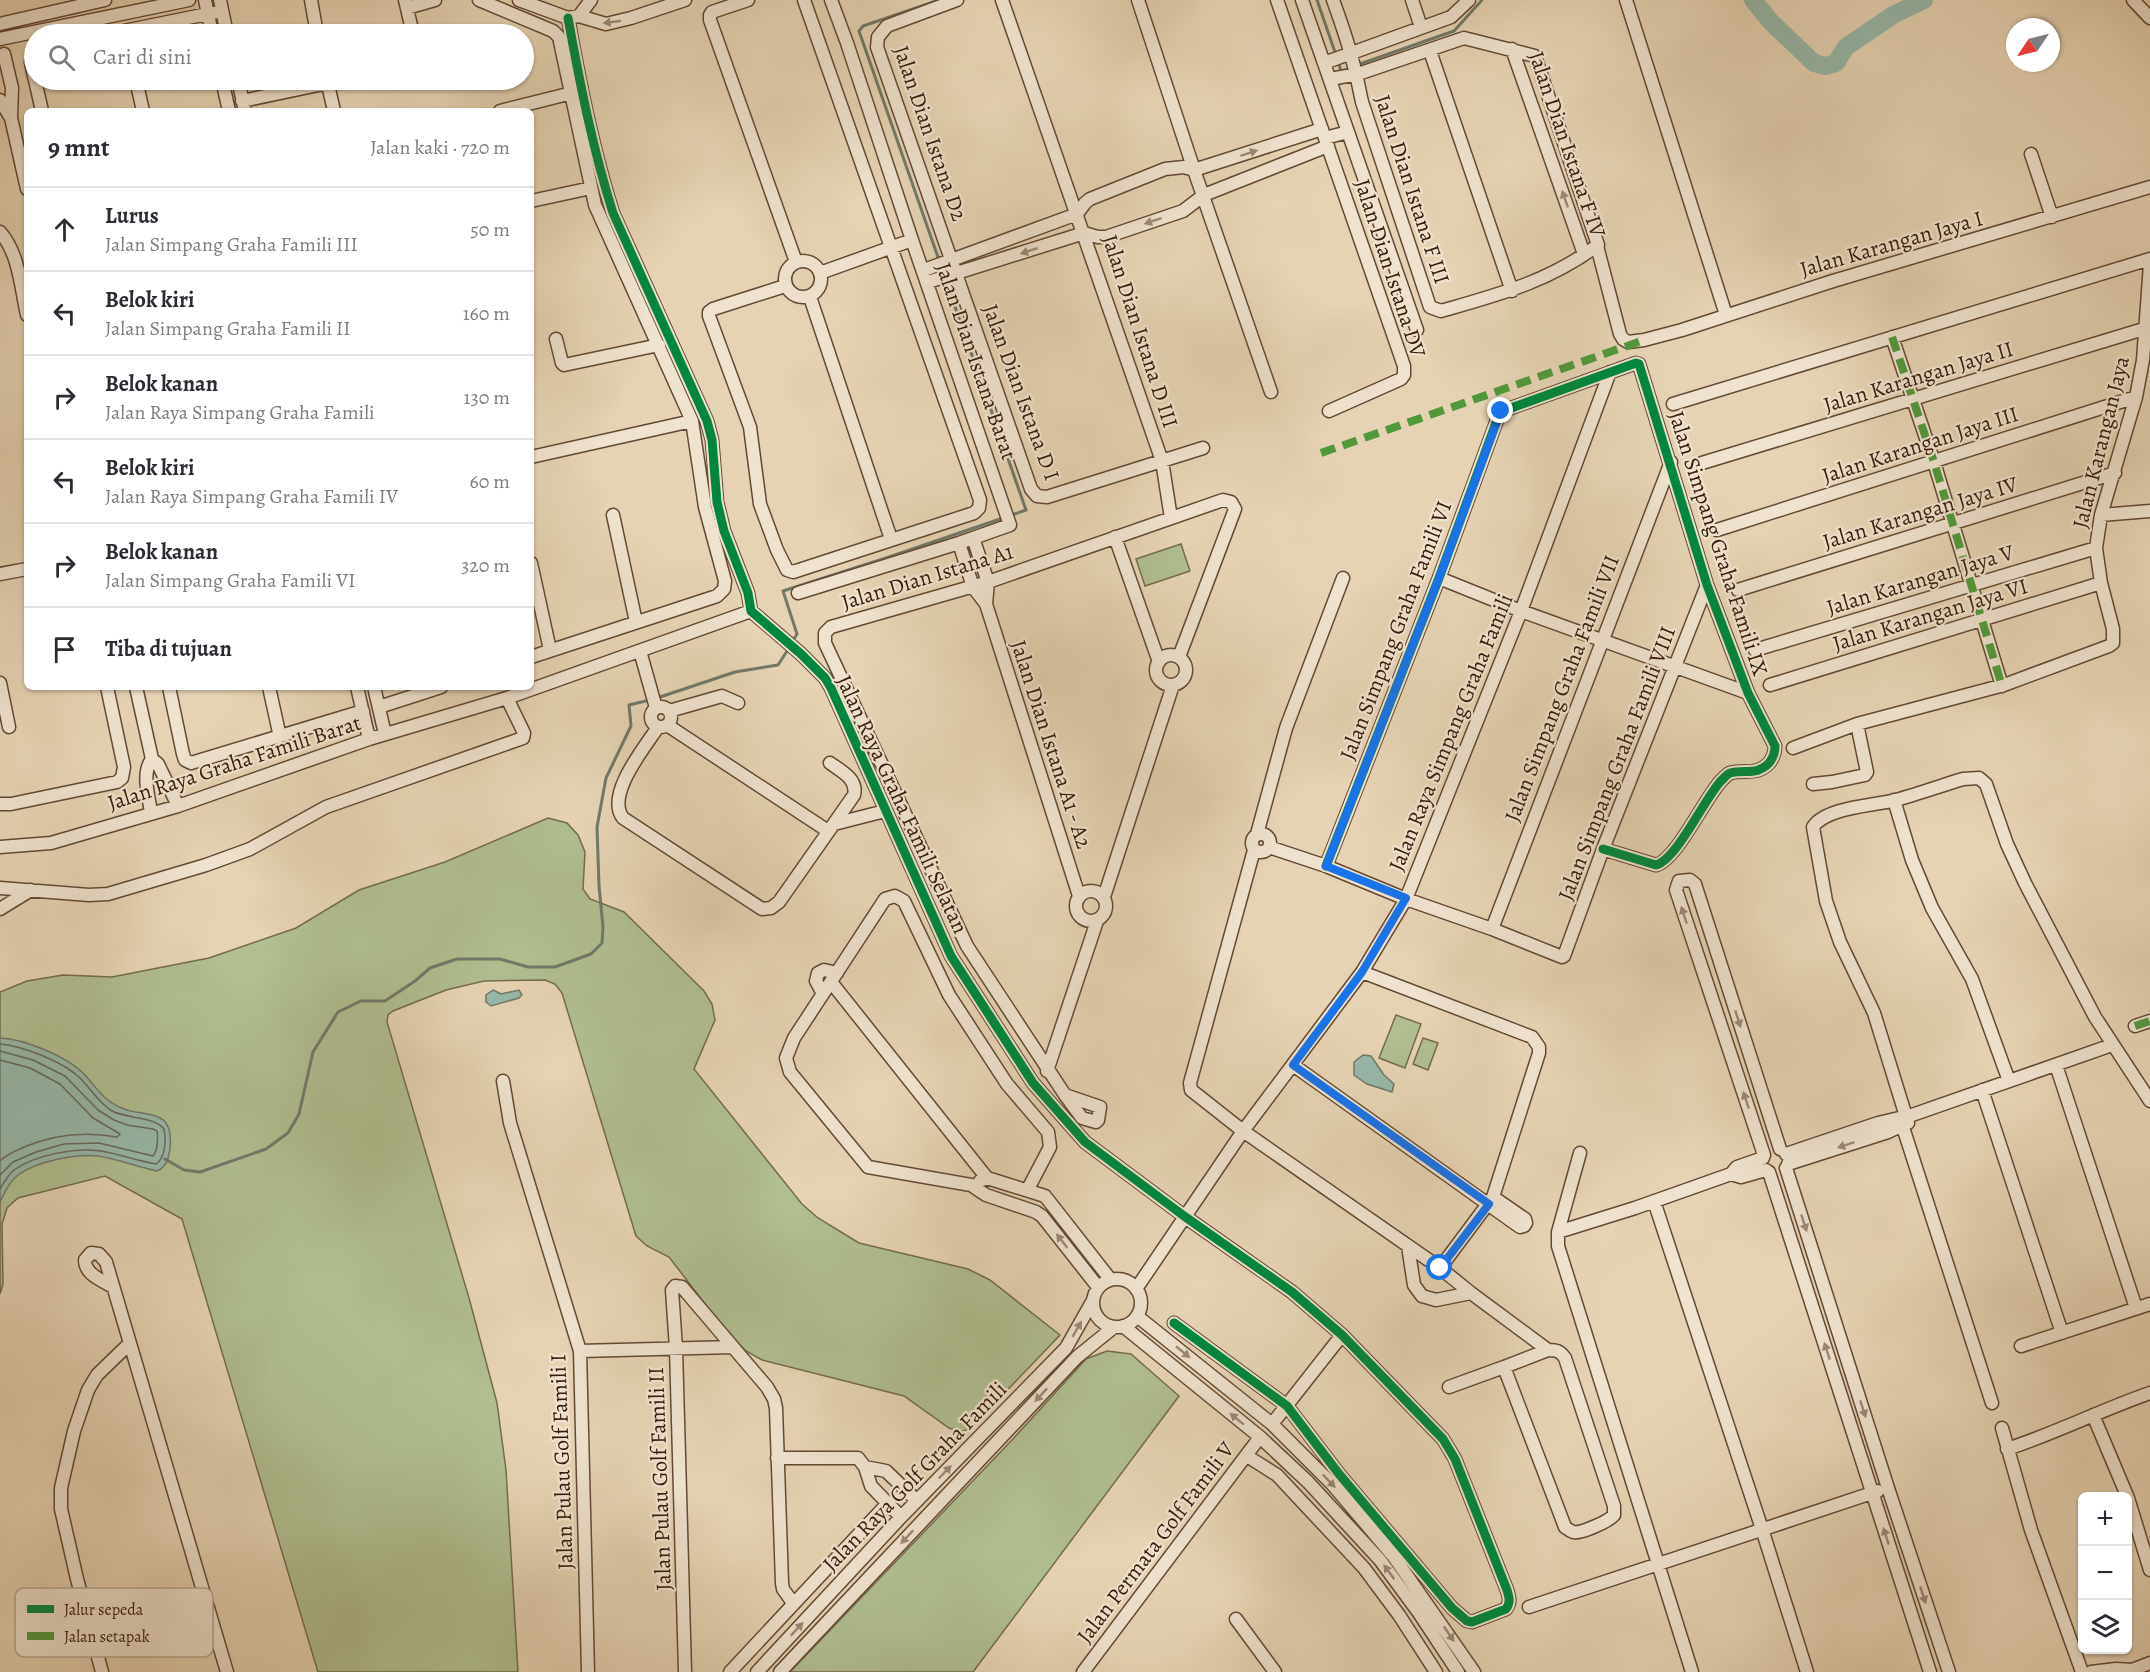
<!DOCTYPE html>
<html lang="id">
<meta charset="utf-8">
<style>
:root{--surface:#fff;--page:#f2f2f3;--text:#2b2b33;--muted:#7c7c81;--line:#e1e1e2}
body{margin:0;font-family:Alegreya,serif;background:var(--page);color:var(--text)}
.controls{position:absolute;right:18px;bottom:18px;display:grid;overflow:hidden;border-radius:9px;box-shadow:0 2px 4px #0004}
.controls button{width:54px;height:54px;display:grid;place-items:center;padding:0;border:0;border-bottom:2px solid var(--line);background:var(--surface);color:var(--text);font:30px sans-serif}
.compass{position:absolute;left:2006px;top:18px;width:54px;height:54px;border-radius:50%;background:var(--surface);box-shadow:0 2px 4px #0004;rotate:235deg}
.stop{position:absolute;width:18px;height:18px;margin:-14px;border:4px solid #1a73e8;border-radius:50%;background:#fff}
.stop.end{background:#1a73e8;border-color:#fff;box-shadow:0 2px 6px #0008}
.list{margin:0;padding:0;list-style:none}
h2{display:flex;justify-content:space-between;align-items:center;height:78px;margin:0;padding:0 24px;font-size:26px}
h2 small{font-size:20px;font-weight:400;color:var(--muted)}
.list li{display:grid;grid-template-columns:39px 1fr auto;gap:18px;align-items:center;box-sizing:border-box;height:84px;padding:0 24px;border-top:2px solid var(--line)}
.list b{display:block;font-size:22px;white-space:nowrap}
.list p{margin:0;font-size:20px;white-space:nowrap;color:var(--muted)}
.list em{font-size:20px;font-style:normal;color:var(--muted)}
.icon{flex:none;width:33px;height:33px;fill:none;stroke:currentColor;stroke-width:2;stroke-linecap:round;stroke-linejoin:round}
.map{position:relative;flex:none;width:2150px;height:1672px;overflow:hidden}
.search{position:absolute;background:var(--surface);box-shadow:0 2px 4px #0004;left:24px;top:24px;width:510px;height:66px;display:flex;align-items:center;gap:15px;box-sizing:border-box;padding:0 21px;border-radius:33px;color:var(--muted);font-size:22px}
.panel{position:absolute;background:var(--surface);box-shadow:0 2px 4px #0004;left:24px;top:108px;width:510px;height:582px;border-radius:9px}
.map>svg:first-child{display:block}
.green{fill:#b0be90;stroke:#746c4c;stroke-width:1.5}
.water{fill:#97b8a9;stroke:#717969;stroke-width:1.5}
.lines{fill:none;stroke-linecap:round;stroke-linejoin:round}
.shore{stroke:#676a59;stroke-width:1.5}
.stream{stroke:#717969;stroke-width:3}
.river{stroke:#97b8a9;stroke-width:18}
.minor-casing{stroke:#634934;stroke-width:15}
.minor{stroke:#efe2ce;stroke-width:12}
.quiet{stroke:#51993b;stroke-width:8;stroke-dasharray:15 8;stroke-linecap:butt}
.cycleway-casing{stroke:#efe2ce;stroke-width:13}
.cycleway{stroke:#00873e;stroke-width:9}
.oneway{fill:#9c8875}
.route{stroke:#1a73e8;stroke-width:8}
.labels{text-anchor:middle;stroke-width:4.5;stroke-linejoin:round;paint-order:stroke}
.street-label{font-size:22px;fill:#371b09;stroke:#efe2ce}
.key{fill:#efe2ce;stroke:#b8a693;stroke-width:1.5}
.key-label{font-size:16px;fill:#371b09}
</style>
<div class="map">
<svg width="2150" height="1672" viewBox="0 0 2150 1672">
<rect width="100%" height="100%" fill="#e6d3b3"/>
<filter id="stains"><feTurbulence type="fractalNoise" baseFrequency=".00333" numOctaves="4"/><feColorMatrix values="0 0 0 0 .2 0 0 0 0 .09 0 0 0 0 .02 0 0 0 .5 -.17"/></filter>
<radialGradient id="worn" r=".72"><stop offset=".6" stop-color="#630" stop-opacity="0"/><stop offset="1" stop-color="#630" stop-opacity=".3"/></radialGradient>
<path class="green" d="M1181,544L1190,571L1145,586L1136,559Z
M548,818L567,823L578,835L585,852L583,889L590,899L624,912L704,991L712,1004L715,1020L694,1069L802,1204L818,1218L859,1243L968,1269L990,1280L1060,1335L971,1428L961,1432L949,1428L904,1396L762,1360L746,1351L729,1335L669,1257L647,1246L636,1236L562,993L555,984L545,980L484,981L446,990L393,1011L388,1015L387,1022L469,1298L497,1403L506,1470L518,1672H318L182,1219L105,1176L18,1198L7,1208L2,1224L3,1284L0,1294V992L27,981L63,975L112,977L209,958L296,928L359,890L445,862Z
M1396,1015L1421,1024L1405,1068L1379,1058Z
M1423,1038L1438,1043L1428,1070L1413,1064Z
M1107,1351L1131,1354L1179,1396L973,1672H790L1011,1441L1086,1359Z"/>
<path class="water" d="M493,990L501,994L519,990L522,995L519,998L491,1006L486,1002V995Z
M0,1038C24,1039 66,1056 83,1073C93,1083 100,1096 112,1103C139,1122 175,1101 170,1149C168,1160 167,1166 157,1171C137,1167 118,1159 98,1156C75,1154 37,1161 18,1175C9,1182 4,1193 0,1202Z
M1363,1055L1371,1056L1384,1075L1394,1084L1392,1092L1367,1084L1354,1075V1062Z"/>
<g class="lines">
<path class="shore" d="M0,1044C23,1046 64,1062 80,1078C91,1089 99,1103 112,1111C127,1119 154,1116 164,1129C166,1140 166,1157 156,1164C137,1161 120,1154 101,1151C76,1147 35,1155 14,1170C8,1175 4,1182 0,1189
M0,1051L33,1060L65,1076L98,1110L114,1120L127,1125L153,1129L157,1131C158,1138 158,1150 153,1156L99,1143L64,1144L36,1152L13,1162L0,1175
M0,1060L30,1068L60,1084L93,1118L120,1134L117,1137C84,1131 55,1134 24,1147C16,1151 7,1154 0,1161"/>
<path class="stream" d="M1317,0L1336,55
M1338,61L1341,71L1351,68
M1357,65L1454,31L1482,0
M939,260L859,31L863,26L939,0
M946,281L1026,510L1009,516
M792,642L797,634L783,591L889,557L1003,518
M657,698L735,672L778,665L789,648
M165,1159L184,1170L200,1172L266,1149L288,1133L299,1114L313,1052L338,1012L361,1001H385L415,981L430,968L457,959H500L528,967H555L591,954L602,943L603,927L599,886L597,827L606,778L631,726L629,705L650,700"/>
<path class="river" d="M1753,0L1771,22L1814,63L1826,66L1836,63L1846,47L1893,15L1924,0"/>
<g class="minor-casing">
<path id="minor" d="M205,0L212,34
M220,0L227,34
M311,0L317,34
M405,0L413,34
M479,0L553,31L559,37L595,205L692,421L705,507L725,581L724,589L717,596L531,657
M519,0L568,18L579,16L606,24L631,18L685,0
M748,0L712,12L710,15V20L796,262
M957,0L887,26L878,37L877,47L1031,489L1037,496L1047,497L1203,448
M1002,0L1162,461L1171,518
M1138,0L1194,170L1271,392
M1277,0L1404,366V375L1401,379L1329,411
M1302,0L1417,330
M1412,0L1421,27
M1626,0L1726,315
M2133,0L2150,18
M407,8L435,0
M579,16L591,0
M568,18C580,84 593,150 613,213L707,421L712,440L717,502L724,531L748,593L751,611L801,654L825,678L831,688L951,956L1033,1083L1085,1142L1184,1216L1292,1292L1342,1335L1443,1439L1455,1459L1507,1590C1509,1597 1511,1602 1506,1609L1472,1622L1467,1621L1452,1608L1339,1474L1287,1406L1174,1323
M0,24L105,0
M109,34L222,11
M0,39L189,0
M1512,49L1584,254
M1430,51L1512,291
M34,53L31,62L34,77
M4,54L12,88L11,117
M1324,63L1451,17L1469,0
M1330,79L1358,74L1464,38L1535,56L1598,245C1548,282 1500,294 1441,311L1430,307L1362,102C1355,64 1346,36 1333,0
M35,80L42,111
M136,80L143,111
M222,80L229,111
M238,80L245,111
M327,80L334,111
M0,100L11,118L27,189
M242,101L328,83
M500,111L572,93
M1325,138L1348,132
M2031,154L2052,217
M1194,170L1322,129
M531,201L591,188
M1077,214L1085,203L1090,199L1165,169L1184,167L1194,170
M0,232C19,253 21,288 27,315
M1084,233L1098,237H1106L1183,211L1204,195L1328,146
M1597,246L1620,334L1623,339L1628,342L1644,340L1682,330L1833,281L2150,187
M785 279a18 18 0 1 1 36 0a18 18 0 1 1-36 0Z
M924,270L1077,214
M820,273L912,240
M928,282L1084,233
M785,286L713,309L709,312V316L750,427L760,504L777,550L787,570L793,572L974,513L979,508L980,500L804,0
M810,297L891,539
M1892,337L1934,462L2002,686
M556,339L562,363L564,365L659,345
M1673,404L2150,259
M531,457L692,421
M1702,463L2147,328
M613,515L636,622
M2101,515L2150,511
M1717,530L2136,397
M1115,537L1159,662
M959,543L973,587L986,604L988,582L973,538
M531,563L550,650
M0,574L27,569
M1439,578L1521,611L1748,693
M1738,590L2115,473
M798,593L959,543L1010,525L912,240L847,43L831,0
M986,604L1079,896
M1755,650L2096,548
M640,651L656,708
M1156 670a15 15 0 1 1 30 0a15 15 0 1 1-30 0Z
M0,683L9,727
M1770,685L2101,583
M136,687L152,759L158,764L178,806
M169,687L183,754L185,760L191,763L363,711
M269,687L280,737
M357,687L369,739
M374,687L385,734
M651 717a10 10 0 1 1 20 0a10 10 0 1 1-20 0Z
M379,707L441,687
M669,711L722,696L738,703
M667,725L828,831
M658,727C645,747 605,795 623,818L762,909L771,908L779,902L854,795C858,779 841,771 830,763
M1793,748L1857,724L2004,685L2109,646L2113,643V629L2101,583L2096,548L2101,515L2136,397L2143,360L2150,264
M1813,784L1832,782L1865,775L1867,772L1857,724
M1894,800L1912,860L1932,908L1972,979L2009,1081
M0,804H11L117,782L122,778L124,767L107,687
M151,813C149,796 141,774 152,759
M834,824L885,811
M1252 843a9 9 0 1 1 18 0a9 9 0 1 1-18 0Z
M1257,834L1286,728L1343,578
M0,847L51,843L178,806L369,739L507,698L751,611
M1269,847L1326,866L1406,899L1492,929L1562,957L1564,956L1603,849L1707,585
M1254,850L1190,1083L1191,1090L1243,1131L1440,1268L1471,1293L1548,1350C1557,1350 1560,1351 1565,1358L1614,1506V1515C1609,1521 1581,1534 1573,1532C1570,1531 1568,1529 1565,1527L1504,1367L1449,1387
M1326,866L1439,578L1500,412L1636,363L1639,364L1707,585L1748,693L1775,746C1775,753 1773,758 1769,763C1757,776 1745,769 1730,773C1726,775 1723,779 1720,782C1704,800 1676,860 1656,865L1603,849
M0,888L89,895L108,894L206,865L250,849L326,807L523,738L524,733L507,698
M1076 906a15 15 0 1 1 30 0a15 15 0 1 1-30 0Z
M1104,897L1173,685
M0,909L31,890
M1492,929L1671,462
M1362,972L1532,1037L1539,1047V1053L1493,1197L1440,1268
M831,982L987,1178
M823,994L816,981L818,973L824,970L837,973
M2135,1026L2150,1021
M1293,1065L1520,1227L1524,1226L1526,1223L1525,1219L1493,1197
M2056,1065L2136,1308
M1047,1071L1097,921
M503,1081L510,1123L580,1351L588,1672
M1982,1090L2062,1333
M1065,1095L1100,1107L1098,1120L1096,1122L1082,1118L1065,1095L967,946L825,643V633L831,627L988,582L1223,500L1231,502L1235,509L1179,657
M1900,1118L1992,1403
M1908,1123L1874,1013L1840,942L1826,901L1813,827C1826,807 1873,806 1896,800C1918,794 1940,786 1963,779L1979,778L1986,784L2007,844L2025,883L2095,1017L2150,1101
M1580,1153L1558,1232V1246L1692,1672
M1786,1154L1878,1123L1912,1115L2112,1045
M1764,1155L1676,890L1679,881L1690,880L1695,884L1780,1149
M1763,1158L1737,1167L1731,1174L1741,1177L1766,1170
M1788,1164L1888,1132L1907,1123
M1786,1168L1888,1488L1949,1672
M1769,1172L1930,1672
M980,1181L987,1178L1045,1196L1110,1279
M1028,1189L1050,1147L1048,1132L1007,1084L949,995L904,901L895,896L885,899L794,1038L786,1058L790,1072L868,1167L971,1185L986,1195L1036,1212L1042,1216L1098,1287
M1654,1201L1762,1529L1807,1672
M1558,1232L1635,1208L1731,1174
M1408,1246L1414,1285L1422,1296L1436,1300L1471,1293
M1093 1303a24 24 0 1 1 48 0a24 24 0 1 1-48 0Z
M113,1287C102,1280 85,1275 85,1260L91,1253L99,1254L106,1262L227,1672
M1136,1289L1243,1131L1362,972L1406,899L1521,611L1610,372
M1137,1316L1272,1424L1332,1484L1394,1557L1474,1672
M1123,1326L1260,1437L1308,1482L1380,1560L1419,1613L1458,1672
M2021,1346L2150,1304
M580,1351L733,1347
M1504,1367L1548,1350
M2093,1415L2128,1498L2150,1570
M1272,1424L1342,1335
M2002,1428L2031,1530L2082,1672
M2007,1449C2056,1433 2101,1410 2150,1393
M1247,1456L1277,1475L1364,1568L1399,1615L1436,1672
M777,1458H858L865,1467L871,1486L901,1517
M865,1467L886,1471L917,1501
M1529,1607L1878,1491
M1236,1619L1275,1672
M2132,1670L2150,1663
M102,1672L77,1579L61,1509V1488L74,1431L88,1390L97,1375L130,1343
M685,1672L676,1348L672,1290L675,1286L682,1287L767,1387L774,1399L776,1408L782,1583L783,1589L793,1603
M730,1672L888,1503
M757,1672L901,1517L1066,1348L1092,1302
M780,1672L1077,1357L1114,1327
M1083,1672L1260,1437
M2091,1672L2116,1669L2132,1670L2129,1672"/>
</g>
<use href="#minor" class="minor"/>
<path class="quiet" d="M1892,337L1934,462L2002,686
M1321,453L1644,340
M2135,1026L2150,1021"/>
<g class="cycleway-casing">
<path id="cycleway" d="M568,18C580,84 593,150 613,213L707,421L712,440L717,502L724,531L748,593L751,611L801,654L825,678L831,688L951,956L1033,1083L1085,1142L1184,1216L1292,1292L1342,1335L1443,1439L1455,1459L1507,1590C1509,1597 1511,1602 1506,1609L1472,1622L1467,1621L1452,1608L1339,1474L1287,1406L1174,1323
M1326,866L1439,578L1500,412L1636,363L1639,364L1707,585L1748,693L1775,746C1775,753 1773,758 1769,763C1757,776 1745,769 1730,773C1726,775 1723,779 1720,782C1704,800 1676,860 1656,865L1603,849"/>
</g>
<use href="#cycleway" class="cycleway"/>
</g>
<defs><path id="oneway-solid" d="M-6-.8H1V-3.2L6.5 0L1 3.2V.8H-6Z" transform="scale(1.5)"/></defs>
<g class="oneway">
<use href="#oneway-solid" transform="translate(612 22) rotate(173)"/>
<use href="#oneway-solid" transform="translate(1249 153) rotate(-18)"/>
<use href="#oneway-solid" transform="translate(1565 199) rotate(-109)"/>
<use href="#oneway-solid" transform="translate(1153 221) rotate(162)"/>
<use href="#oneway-solid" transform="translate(1029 251) rotate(162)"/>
<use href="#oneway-solid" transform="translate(1684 915) rotate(-108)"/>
<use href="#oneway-solid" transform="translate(1738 1019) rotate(72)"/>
<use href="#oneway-solid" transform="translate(1746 1100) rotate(-108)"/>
<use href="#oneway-solid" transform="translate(1846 1145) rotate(162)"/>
<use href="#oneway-solid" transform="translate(1804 1223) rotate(72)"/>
<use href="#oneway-solid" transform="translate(1062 1241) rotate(-128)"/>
<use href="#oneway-solid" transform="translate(1077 1329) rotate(-60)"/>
<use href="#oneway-solid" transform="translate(1827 1351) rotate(-108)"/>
<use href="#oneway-solid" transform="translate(1183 1352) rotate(39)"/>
<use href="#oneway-solid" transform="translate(1041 1395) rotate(133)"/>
<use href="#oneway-solid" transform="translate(1863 1409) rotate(72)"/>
<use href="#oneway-solid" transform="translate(1237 1419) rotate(-141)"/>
<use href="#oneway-solid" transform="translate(945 1472) rotate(-46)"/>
<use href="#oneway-solid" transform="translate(1329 1481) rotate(46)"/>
<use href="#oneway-solid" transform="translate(1886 1536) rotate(-108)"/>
<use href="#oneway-solid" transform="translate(907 1537) rotate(133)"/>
<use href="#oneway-solid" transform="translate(1389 1572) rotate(-126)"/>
<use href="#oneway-solid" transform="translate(1923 1595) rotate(72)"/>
<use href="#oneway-solid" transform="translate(797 1629) rotate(-47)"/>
<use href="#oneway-solid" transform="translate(1449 1634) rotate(56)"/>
</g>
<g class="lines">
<path class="route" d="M1440,1268L1489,1204L1293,1065L1362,972L1406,898L1326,866L1439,578L1501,411"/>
</g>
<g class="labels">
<g class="street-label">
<text transform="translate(931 133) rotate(71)" y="8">Jalan Dian Istana D2</text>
<text transform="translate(1568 144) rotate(71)" y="8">Jalan Dian Istana F IV</text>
<text transform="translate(1413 189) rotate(72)" y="8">Jalan Dian Istana F III</text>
<text transform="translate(1891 243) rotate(-16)" y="8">Jalan Karangan Jaya I</text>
<text transform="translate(1391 268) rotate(72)" y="8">Jalan Dian Istana DV</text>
<text transform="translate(1141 331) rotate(72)" y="8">Jalan Dian Istana D III</text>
<text transform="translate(977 361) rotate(71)" y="8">Jalan Dian Istana Barat</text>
<text transform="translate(1918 376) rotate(-17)" y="8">Jalan Karangan Jaya II</text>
<text transform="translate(1022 392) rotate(70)" y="8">Jalan Dian Istana D I</text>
<text transform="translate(2100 442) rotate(-76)" y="8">Jalan Karangan Jaya</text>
<text transform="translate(1920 444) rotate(-18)" y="8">Jalan Karangan Jaya III</text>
<text transform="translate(1920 512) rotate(-17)" y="8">Jalan Karangan Jaya IV</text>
<text transform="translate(1719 543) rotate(72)" y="8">Jalan Simpang Graha Famili IX</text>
<text transform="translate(927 576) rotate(-17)" y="8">Jalan Dian Istana A1</text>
<text transform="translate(1920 579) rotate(-17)" y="8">Jalan Karangan Jaya V</text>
<text transform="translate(1930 614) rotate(-17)" y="8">Jalan Karangan Jaya VI</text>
<text transform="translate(1395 630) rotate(-69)" y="8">Jalan Simpang Graha Famili VI</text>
<text transform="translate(1561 688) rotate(-69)" y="8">Jalan Simpang Graha Famili VII</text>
<text transform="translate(1450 732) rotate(-68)" y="8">Jalan Raya Simpang Graha Famili</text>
<text transform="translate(1052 744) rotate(72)" y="8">Jalan Dian Istana A1 - A2</text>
<text transform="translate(234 762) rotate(-18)" y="8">Jalan Raya Graha Famili Barat</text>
<text transform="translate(1616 763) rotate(-69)" y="8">Jalan Simpang Graha Famili VIII</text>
<text transform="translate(903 804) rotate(65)" y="8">Jalan Raya Graha Famili Selatan</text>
<text transform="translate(561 1462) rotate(-92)" y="8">Jalan Pulau Golf Famili I</text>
<text transform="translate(914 1476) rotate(-46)" y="8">Jalan Raya Golf Graha Famili</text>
<text transform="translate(659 1479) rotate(-92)" y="8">Jalan Pulau Golf Famili II</text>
<text transform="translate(1155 1542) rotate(-53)" y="8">Jalan Permata Golf Famili V</text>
</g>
</g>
<rect x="15" y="1588" width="198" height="69" rx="9" class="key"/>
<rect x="27" y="1605" width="27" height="8" fill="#00873e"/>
<rect x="27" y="1632" width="27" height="8" fill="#51993b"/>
<g class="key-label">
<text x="64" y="1615">Jalur sepeda</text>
<text x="64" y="1642">Jalan setapak</text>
</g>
<rect width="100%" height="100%" filter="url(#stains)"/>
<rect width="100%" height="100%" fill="url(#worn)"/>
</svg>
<div class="controls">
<button>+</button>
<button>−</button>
<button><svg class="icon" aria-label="layers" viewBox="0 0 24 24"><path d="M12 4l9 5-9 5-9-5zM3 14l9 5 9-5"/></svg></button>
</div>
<svg class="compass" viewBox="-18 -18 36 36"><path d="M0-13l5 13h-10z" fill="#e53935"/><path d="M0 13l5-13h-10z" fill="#7c7c81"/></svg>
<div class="stop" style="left:1440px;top:1268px"></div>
<div class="stop end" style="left:1501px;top:411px"></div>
<div class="search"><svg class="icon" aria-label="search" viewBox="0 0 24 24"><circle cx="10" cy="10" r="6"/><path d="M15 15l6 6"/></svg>Cari di sini</div>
<section class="panel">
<h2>9 mnt<small>Jalan kaki · 720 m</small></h2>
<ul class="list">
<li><svg class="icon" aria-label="ahead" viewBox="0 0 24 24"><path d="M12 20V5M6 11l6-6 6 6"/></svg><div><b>Lurus</b><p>Jalan Simpang Graha Famili III</p></div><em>50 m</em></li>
<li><svg class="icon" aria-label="left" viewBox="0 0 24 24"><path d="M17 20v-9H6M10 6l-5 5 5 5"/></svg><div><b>Belok kiri</b><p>Jalan Simpang Graha Famili II</p></div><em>160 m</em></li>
<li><svg class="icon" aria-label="right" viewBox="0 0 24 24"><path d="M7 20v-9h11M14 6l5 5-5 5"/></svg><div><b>Belok kanan</b><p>Jalan Raya Simpang Graha Famili</p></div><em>130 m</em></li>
<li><svg class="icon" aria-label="left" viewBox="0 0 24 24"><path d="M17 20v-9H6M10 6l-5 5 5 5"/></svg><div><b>Belok kiri</b><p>Jalan Raya Simpang Graha Famili IV</p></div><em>60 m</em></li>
<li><svg class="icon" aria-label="right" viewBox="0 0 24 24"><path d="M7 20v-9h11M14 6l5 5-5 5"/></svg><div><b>Belok kanan</b><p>Jalan Simpang Graha Famili VI</p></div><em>320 m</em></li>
<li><svg class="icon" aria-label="arrive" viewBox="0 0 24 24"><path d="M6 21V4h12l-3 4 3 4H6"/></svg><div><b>Tiba di tujuan</b></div></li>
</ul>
</section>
</div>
